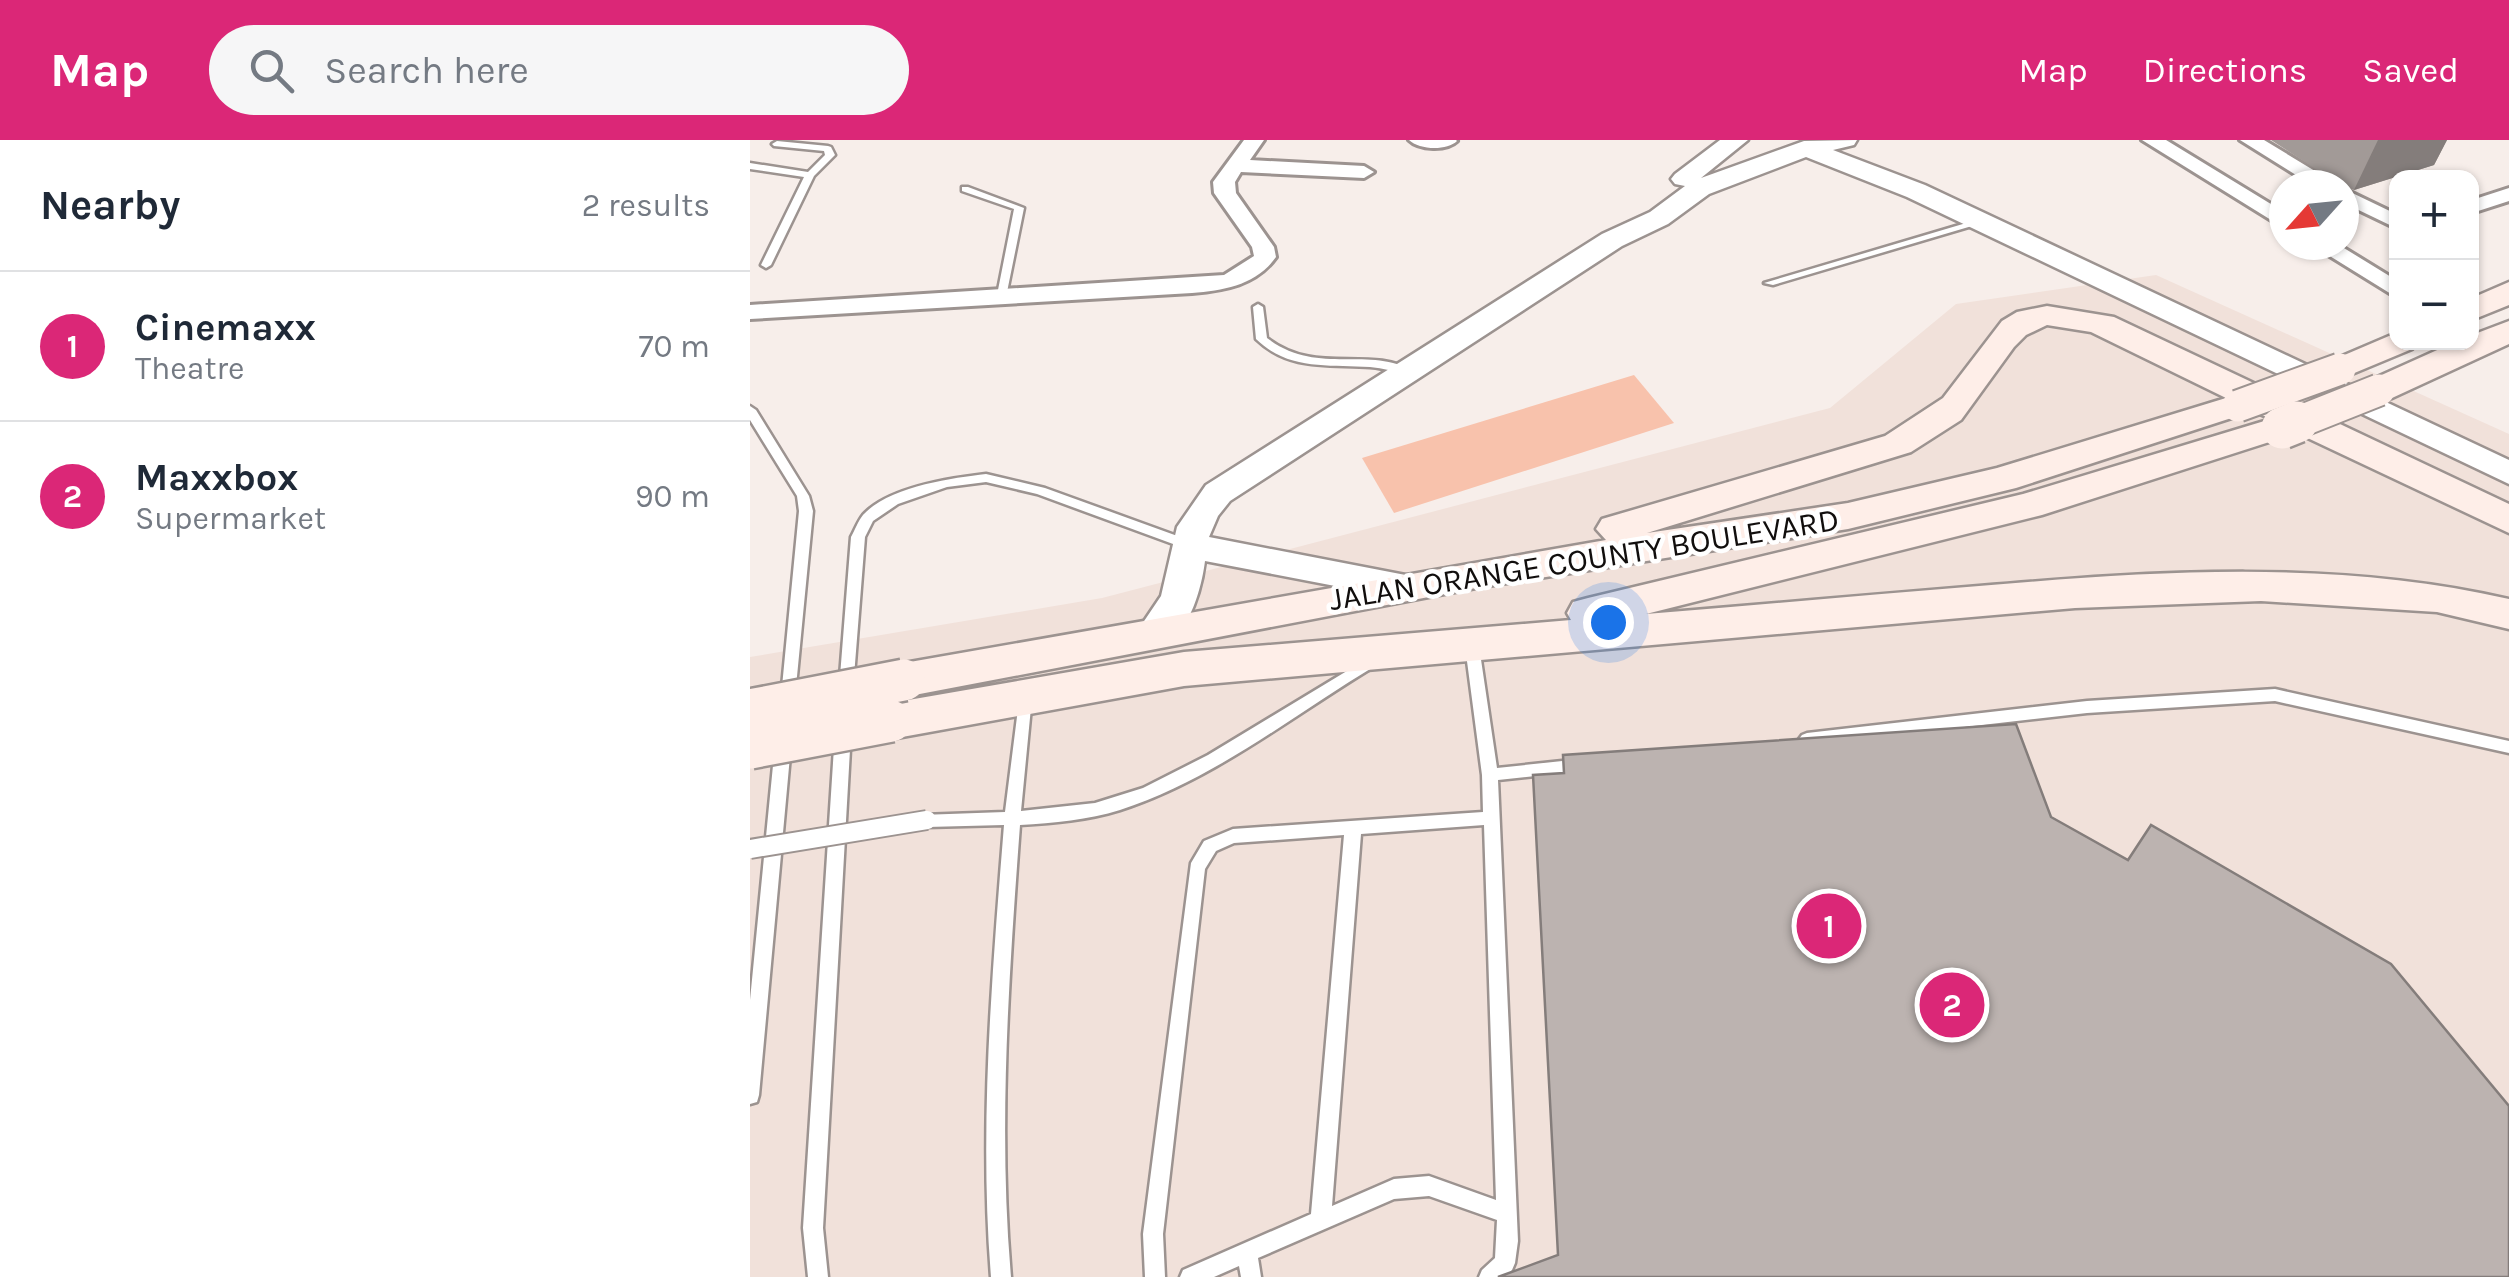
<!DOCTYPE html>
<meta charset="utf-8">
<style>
:root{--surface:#fff;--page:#f6f6f7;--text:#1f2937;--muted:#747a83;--line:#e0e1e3;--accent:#db2777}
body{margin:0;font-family:Karla,sans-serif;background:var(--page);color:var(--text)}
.controls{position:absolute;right:30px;top:30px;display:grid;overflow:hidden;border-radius:20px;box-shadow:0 2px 8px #0004}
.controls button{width:90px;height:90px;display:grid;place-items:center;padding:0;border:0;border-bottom:2px solid var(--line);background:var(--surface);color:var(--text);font:50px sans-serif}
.compass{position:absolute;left:1519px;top:30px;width:90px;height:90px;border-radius:50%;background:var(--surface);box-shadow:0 2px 8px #0004;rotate:243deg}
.you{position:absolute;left:858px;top:482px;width:35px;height:35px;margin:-25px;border:8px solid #fff;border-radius:50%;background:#1a73e8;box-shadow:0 0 0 15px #1a73e833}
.badge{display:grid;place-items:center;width:65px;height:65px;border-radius:50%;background:var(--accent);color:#fff;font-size:32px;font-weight:700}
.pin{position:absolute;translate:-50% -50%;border:5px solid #fff;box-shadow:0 2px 10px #0006}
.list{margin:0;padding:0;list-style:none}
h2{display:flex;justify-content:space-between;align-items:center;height:130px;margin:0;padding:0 40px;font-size:42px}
h2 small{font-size:32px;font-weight:400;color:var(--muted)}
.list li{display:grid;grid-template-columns:65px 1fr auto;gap:30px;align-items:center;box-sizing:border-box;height:150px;padding:0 40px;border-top:2px solid var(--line)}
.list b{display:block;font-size:38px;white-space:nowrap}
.list p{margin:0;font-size:32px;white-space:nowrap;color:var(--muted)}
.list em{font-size:32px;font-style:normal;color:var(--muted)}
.icon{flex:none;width:55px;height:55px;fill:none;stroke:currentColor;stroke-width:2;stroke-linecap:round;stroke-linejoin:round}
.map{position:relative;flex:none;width:1759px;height:1137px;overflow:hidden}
header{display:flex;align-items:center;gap:60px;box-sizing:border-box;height:140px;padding:0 50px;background:var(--accent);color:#fff}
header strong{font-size:48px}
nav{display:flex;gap:55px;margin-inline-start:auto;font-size:35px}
.search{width:700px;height:90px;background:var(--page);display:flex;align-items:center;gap:25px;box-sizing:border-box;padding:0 35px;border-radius:55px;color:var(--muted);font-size:38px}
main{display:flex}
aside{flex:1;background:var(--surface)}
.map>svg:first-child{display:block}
.built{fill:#f1e1da}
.green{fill:#f8c2ac}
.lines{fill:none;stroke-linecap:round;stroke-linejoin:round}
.service-casing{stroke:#9c9390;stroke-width:5}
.minor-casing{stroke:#9c9390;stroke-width:6}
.tertiary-casing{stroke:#9c9390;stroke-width:5}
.secondary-casing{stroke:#9c9390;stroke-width:5}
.service{fill:#fff;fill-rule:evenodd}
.minor{fill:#fff;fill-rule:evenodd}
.tertiary{fill:#fff;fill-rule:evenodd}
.secondary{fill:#feeee8;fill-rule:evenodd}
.service-bridge-casing{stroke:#9c9390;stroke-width:22;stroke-linecap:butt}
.secondary-bridge-far1-casing{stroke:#9c9390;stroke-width:35;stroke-linecap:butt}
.secondary-bridge-casing{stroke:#9c9390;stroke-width:46;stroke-linecap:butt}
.service-bridge{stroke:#fff;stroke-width:18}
.secondary-bridge-far1{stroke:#feeee8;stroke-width:31}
.secondary-bridge{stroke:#feeee8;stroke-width:41}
.wall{fill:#a29a97}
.shaded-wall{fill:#847d7b}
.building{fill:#bcb3b0;stroke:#847d7b;stroke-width:2.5}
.labels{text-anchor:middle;stroke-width:9;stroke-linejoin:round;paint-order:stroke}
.street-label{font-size:32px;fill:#110e0d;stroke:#fff}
</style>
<header>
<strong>Map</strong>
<div class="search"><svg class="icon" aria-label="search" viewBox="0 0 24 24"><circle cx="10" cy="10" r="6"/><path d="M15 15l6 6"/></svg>Search here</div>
<nav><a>Map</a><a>Directions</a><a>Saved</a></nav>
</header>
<main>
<aside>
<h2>Nearby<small>2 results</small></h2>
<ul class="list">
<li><span class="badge">1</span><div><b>Cinemaxx</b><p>Theatre</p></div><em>70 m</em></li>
<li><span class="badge">2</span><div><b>Maxxbox</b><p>Supermarket</p></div><em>90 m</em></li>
</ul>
</aside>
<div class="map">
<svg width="1759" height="1137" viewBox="0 0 1759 1137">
<rect width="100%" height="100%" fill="#f7eeea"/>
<path class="built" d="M1406,135L1759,294V1137H0V517L352,458L1080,268L1206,164Z"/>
<path class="green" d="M884,235L924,283L644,373L612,318Z"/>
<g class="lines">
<g class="service-casing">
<path id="service" d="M27,1L78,6L81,7L85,15L64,36L21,125L16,128L11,125L54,37L0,29V23L58,32L75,15L74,11L24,6L22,4Z
M212,47H218L274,68L256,157L247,155L264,69L212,51Z
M1223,81L1232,83L1023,145L1014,143Z
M508,164L513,167L517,198C568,237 618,204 665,232L659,235C646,232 633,228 620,227C578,224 539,231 506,199L503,167Z
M0,266L6,270L59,356L63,371L45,557L43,561H33L31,557L49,371L47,356L0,280Z
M236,334L295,348L444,402L446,405L444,408H434L287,354L236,342L197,347L148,364L123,381L115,397L103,549L96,555L91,553L89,549L101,397C105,390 108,381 113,375C138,347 201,338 236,334Z
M722,501L729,506L747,628L831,619L837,621L839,625L837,629L831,631L748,640L768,1101L765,1123L762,1130L755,1137H729L732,1130L745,1118L747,1080L679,1056L644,1059L508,1118L511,1137H491L489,1126L464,1137H430L433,1130L561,1074L594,695L484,703L466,711L455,729L413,1094L415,1137H395L393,1094L441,723L454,701L483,689L733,672L732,635L715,506ZM734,685L746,1060L679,1036L644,1039L582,1066L611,694Z
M620,517L625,518L627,522L625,526C542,576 463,640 370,670C338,680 304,683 270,685C259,835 248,987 261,1137H241C229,987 242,835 254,685L177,687L171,685L169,680L171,675L255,672L270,553H280L282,557L271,671L345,663L393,648L458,615Z
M1525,549L1759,601V613L1525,561L1337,573L1057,605L1052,603L1049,599L1052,595L1057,593L1337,561Z
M93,586L98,588L101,592L73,1088L78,1137H58L53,1088L85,592L88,588Z
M33,599L38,601L41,605L9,955L7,962L0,964V860L25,605L28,601Z"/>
</g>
<g class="minor-casing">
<path id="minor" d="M494,0H514L500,20L614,26L624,32L614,38L491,32L485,42L486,53L524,107L526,117C506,145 475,150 442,153L0,179V165L474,135L504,116L502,107L464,53L463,42Z
M659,0H706L707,1C697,11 669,10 659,0Z
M1392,0H1416L1534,72V88Z
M1490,0H1514L1588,45H1562Z
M1759,48V61L1722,73V60Z
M1594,49L1646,74V88L1594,63Z
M1562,105H1589L1646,140V157Z"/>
</g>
<g class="tertiary-casing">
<path id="tertiary" d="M970,0H998L951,38L1054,1L1107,0L1104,5L1083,10L1175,45L1759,320V344L1157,57L1056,17L959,54L918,84L872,106L480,361L468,376L459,397L671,438L676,447L671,456L658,460L455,421C451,453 434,516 392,503L386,493L411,456L427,387L456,345L852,94L900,72L935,46L925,44L921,39L925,34Z"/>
</g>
<g class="secondary-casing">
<path id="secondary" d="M1759,142V165L1722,180V158Z
M1297,166L1364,177L1759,364V393L1547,293L1292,375L896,474C1007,465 1118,455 1229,446C1405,431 1586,419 1759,459V489L1687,472L1511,461L1325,468L434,546L141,599L125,594L118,581L125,568L141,563L434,512L821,480L817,473L823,462L838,458L1273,354L1521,279L1503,271L1266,348L1098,389L726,448L154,557L138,552L132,540L138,528L154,523L856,400L846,389L852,379L1135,296L1193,258L1252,181L1267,172ZM1297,185L1341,192L1476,258L1247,328L1098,363L897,393L1161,312L1211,280L1264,207L1276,195Z
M1759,181V204L1642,258L1629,261L1616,258L1611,250L1616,242L1705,202H1722V195Z
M1646,193V202H1667L1662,209L1590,239L1578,236L1573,229L1578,222Z"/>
</g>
<use href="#service" class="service"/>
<use href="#minor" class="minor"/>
<use href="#tertiary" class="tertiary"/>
<use href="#secondary" class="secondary"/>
<g class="service-bridge-casing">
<path id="service-bridge" d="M0,709L177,680"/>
</g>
<g class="secondary-bridge-far1-casing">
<path id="secondary-bridge-far1" d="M1488,266L1590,229
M1541,285L1629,250"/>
</g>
<g class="secondary-bridge-casing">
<path id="secondary-bridge" d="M1532,288L1547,282
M0,570L154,540
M0,608L141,581"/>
</g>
<use href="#service-bridge" class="service-bridge"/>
<use href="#secondary-bridge-far1" class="secondary-bridge-far1"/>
<use href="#secondary-bridge" class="secondary-bridge"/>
</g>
<path class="wall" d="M1521,0H1697L1684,25L1604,50L1594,47V45H1590Z"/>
<path class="shaded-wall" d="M1628,0H1697L1684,25L1604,50Z"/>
<path class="building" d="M1266,584L1301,677L1378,720L1401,685L1641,824L1759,966V1137H748L808,1115L783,635L814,633L813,615Z"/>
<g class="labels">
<g class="street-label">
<text transform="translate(834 419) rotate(-9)" y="11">JALAN ORANGE COUNTY BOULEVARD</text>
</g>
</g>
</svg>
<div class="controls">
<button>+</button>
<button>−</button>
</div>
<svg class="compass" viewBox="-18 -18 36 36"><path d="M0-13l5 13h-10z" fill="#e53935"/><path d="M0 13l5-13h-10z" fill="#747a83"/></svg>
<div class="you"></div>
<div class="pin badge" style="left:1079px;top:786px">1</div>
<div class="pin badge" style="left:1202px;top:865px">2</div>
</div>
</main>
